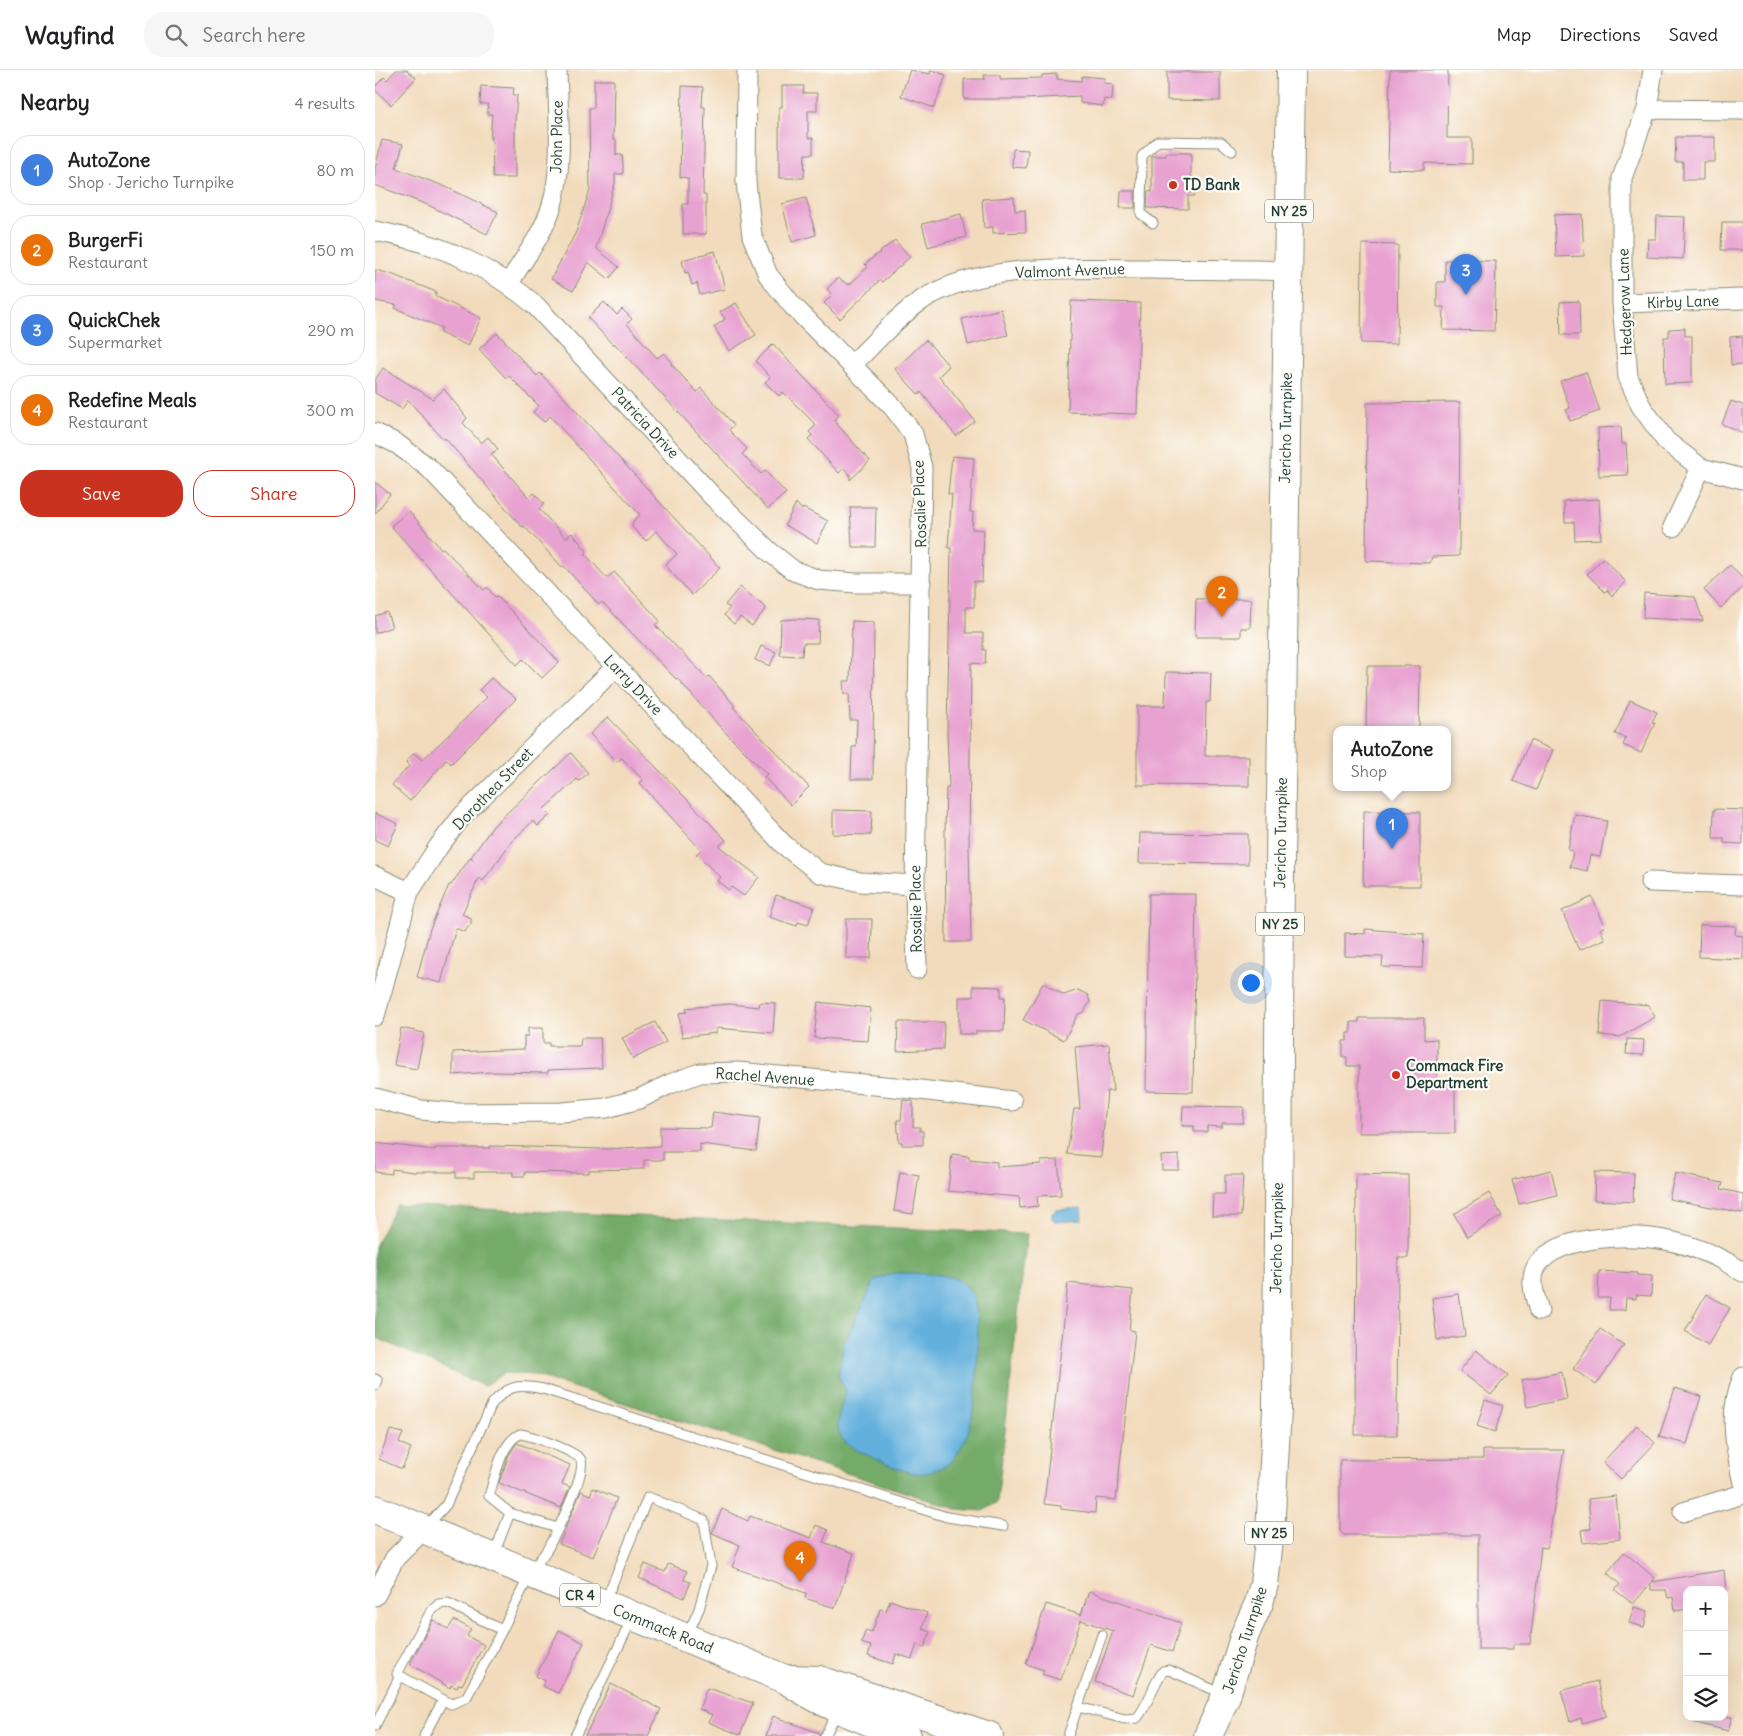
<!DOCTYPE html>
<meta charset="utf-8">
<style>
:root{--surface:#fff;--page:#f6f6f6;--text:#202124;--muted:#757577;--line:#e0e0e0;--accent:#c8321e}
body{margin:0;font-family:Delius,sans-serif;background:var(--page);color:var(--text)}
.controls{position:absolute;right:15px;bottom:15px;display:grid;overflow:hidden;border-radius:10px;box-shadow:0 5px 20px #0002}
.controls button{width:45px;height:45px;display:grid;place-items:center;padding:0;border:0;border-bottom:1px solid var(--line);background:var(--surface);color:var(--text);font:25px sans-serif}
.you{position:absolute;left:875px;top:912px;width:18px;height:18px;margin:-12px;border:4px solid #fff;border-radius:50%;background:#1a73e8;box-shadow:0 0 0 8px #1a73e833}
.badge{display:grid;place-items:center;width:32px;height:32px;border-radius:50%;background:var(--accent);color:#fff;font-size:16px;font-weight:700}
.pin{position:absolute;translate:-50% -41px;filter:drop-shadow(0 1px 2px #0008)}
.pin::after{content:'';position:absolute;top:26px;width:18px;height:15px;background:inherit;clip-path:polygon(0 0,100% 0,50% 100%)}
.popup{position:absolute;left:958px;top:656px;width:118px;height:65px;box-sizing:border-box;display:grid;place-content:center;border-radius:10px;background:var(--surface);filter:drop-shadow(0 1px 4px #0005);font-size:16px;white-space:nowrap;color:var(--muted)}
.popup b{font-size:19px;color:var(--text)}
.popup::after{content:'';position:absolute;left:50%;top:100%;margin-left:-10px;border:10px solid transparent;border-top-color:var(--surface)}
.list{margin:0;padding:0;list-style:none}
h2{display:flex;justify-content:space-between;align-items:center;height:65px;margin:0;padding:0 20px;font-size:21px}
h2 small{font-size:16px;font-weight:400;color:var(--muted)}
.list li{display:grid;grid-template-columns:32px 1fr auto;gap:15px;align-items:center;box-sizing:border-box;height:70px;margin:0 10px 10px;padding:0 10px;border:1px solid var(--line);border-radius:20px}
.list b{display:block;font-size:19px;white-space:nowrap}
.list p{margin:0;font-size:16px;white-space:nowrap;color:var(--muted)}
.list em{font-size:16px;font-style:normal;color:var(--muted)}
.actions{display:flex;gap:10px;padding:15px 20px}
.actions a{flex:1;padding:11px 0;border:1px solid var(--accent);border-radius:20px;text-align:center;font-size:18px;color:var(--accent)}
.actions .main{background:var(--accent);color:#fff}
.icon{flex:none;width:28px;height:28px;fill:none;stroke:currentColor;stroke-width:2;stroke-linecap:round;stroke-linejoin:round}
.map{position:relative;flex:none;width:1368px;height:1666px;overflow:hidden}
header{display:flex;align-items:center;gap:30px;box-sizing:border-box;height:70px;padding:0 25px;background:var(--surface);border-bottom:1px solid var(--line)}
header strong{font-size:24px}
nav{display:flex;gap:28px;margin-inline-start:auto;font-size:18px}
.search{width:350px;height:45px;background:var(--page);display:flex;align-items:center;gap:12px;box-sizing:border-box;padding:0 18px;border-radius:20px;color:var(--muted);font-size:19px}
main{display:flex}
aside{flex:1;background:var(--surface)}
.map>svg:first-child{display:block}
.forest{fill:#74ab69;stroke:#4a744e}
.water{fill:#64b0dd;stroke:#427688}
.building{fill:#e8a2d1}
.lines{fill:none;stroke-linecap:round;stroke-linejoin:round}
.lane-casing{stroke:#888c78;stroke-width:11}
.street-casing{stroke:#888c78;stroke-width:21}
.primary-casing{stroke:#888c78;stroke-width:30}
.lane{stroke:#fff;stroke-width:9}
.street{stroke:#fff;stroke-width:19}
.primary{stroke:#fff;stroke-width:28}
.poi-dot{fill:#c8321e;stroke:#fdfcf7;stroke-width:2}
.labels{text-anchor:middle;stroke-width:4.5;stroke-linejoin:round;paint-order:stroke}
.shield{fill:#fdfcf7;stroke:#62766e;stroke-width:1}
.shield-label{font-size:14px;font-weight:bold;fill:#1f3d34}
.street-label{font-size:15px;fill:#1f3d34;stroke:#fdfcf7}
.poi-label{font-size:15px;font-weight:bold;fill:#1f3d34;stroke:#fdfcf7;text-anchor:start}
</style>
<header>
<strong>Wayfind</strong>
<div class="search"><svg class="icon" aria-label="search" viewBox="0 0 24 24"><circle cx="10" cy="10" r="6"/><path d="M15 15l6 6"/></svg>Search here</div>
<nav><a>Map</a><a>Directions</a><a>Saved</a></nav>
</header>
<main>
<aside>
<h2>Nearby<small>4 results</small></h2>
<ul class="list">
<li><span class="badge" style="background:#3f7fe0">1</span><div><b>AutoZone</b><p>Shop · Jericho Turnpike</p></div><em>80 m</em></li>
<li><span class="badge" style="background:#e8710a">2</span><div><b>BurgerFi</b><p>Restaurant</p></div><em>150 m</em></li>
<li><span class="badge" style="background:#3f7fe0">3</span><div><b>QuickChek</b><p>Supermarket</p></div><em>290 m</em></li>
<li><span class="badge" style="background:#e8710a">4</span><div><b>Redefine Meals</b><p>Restaurant</p></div><em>300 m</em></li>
</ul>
<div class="actions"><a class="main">Save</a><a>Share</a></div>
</aside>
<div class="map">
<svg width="1368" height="1666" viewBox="0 0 1368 1666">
<rect width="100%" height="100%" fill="#fdfcf7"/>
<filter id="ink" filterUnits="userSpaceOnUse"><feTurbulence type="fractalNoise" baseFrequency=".02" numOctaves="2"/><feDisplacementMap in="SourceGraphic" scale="10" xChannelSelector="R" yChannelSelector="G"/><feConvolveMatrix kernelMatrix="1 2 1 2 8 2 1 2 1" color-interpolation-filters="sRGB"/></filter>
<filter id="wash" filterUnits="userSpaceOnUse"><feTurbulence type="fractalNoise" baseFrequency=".0096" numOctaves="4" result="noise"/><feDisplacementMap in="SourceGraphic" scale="20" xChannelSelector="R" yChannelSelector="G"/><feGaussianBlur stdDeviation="1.12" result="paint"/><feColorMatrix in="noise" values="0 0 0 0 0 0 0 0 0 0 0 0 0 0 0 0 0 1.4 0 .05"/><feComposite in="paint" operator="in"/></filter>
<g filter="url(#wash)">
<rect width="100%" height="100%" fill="#f2dbbc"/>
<path class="forest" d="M21,1135L652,1164L622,1432L608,1441L582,1439L450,1396L159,1305L129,1303L109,1316L0,1267V1177Z"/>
<path class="water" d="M706,1138L707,1150L680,1152V1149H677V1143H680V1140Z
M520,1203C542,1204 580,1200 595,1220C609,1237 602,1340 593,1362C590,1371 582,1385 576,1392C572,1396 558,1401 552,1403C534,1407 504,1390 488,1383C453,1367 462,1352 471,1321L463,1306L469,1273L500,1210Z"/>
<g id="blocks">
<path class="building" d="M21,0H32L41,8L16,35L0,20V17L9,7L12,10Z
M535,0L555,4L556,0L571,5L559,38L526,26Z
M1015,0H1073L1072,68H1097V94L1049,93V100L1013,99Z
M792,2H845V31L792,30Z
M682,4V9L706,11L707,6L730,8L729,13L738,14L737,30L729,29L728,36L705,33V26L649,29H589V9H610L609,5H625V9L667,8V5Z
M219,10H239L238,70H241V85H247L248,93V104H240V113L221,178L244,197L234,209L213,192L198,221L176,209L201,162L215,120L214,38H219Z
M106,16L139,18L138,25H142L140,53V108H118L117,66L115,70L117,44H112L113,34H105Z
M307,16L328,17L327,37H330L328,125H331V164H308V134H313V108L305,107Z
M407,16H429L428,23H442V41H433V68H438V84H430L429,108H404V37H407Z
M1301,67H1340V92H1328V110H1308V92H1300Z
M7,70L28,74L21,98L71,117L123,142L112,164L55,136L0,115V99Z
M638,79L653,80L651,98L637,97Z
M791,83H816V107L820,108V126H813V139L772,138L773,121L777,122V86H791Z
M746,121H760V138H745Z
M639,127L640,141L650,140L651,162L618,163V157L609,158L607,129Z
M431,128L441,165L417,172L407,134Z
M586,144L591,167L553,177L547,154Z
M1207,144L1209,186L1181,187L1179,145Z
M1282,146L1310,147L1308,189L1272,187L1273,169H1281Z
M1347,152H1368V180H1346Z
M520,170L535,187L507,212L505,210L465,249L449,233L457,225L452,219L463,208L474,215L493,197L490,194Z
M987,174L1023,175L1022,274L986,273Z
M340,181L350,219L325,225L322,213L317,215L313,202L310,203L307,190Z
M1070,190L1121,191L1119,261L1068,260L1069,237H1062V212H1070Z
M0,200L16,204L61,222L60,226L106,248L93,276L65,263L67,258L20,238L22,235L0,231Z
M696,231L765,233L762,344L693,342Z
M1204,231L1205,265H1186L1185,232Z
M229,232L242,245L247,239L257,249L252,254L282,288L289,283L297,292L296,294L322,322L326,318L359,355L354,360L372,379L367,384L386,404L390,401L411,423L393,439L239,273L238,275L213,248Z
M361,233L381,265L354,281L339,257L350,249L345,242Z
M626,239L633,265L593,275L587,249Z
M1310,258V266H1317V313L1290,314L1289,267H1294V259Z
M122,263L162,306L165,303L191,330L345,498L317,525L290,495L302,484L281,461L271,471L257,457L258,451L265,445L175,346L169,352L158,342L164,336L134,306L131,308L104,279Z
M1368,266V294L1356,295L1355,267Z
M551,270L574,296L564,306L600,351L581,366L546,322L544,325L520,299Z
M398,274L464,345L459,351L495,391L475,410V405L469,398L464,403L433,369L437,365L434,362L441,355L408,322L404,326L390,312L395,307L381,291Z
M8,298L58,329L69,319L92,348L88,353L106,373L113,367L123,379L116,384L154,428L159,423L169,434L164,439L191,468L197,463L212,481L210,484L232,508L239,502L260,524L285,551L280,555L332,608L334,606L360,636L358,637L434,717L416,735L389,707L392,704L344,656L302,608L301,609L227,532L224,535L189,496L187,497L149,456L147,457L70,368L69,370L33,330L27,339L0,323V310Z
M1211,302L1225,341L1195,351L1191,340L1195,338L1185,311Z
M1356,331L1368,335V363L1347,354Z
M1085,332L1084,486L1057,487L1055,493L991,491L992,333Z
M1246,357L1247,374H1251L1253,405L1224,406L1223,358Z
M577,386L599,388L595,442H598L597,459L609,460L607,512L599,511V537H591V563H608V580H611L610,594L596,593L594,775L596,872H571L570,760L571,718H574L572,662L576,478H573L577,424H573Z
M0,412L15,424L0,444Z
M1224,429L1226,469L1200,470L1199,452H1190L1189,431Z
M421,433L427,440L428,438L453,451L442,473L410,455Z
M475,437H501L500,477H477Z
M34,441L66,479L68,478L109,520L112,517L120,527L122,526L184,592L167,608L148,589L142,595L16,456Z
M1228,488L1251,512L1237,526L1232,520L1230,522L1212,504Z
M1355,495L1368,509V517L1346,538L1329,520Z
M365,517L391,538L377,556L365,547L359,554L349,545L355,538L350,535Z
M1269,523L1320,527L1328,551L1268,548Z
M821,529H876L875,558H866V567H820Z
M12,542L17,557L0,563V546Z
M421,549L444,550L443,573H428L427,586L405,585L406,550Z
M477,551L499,552L498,709H476L477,677H481L482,650H475L474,624H469L468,611H475Z
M386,576L401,582L395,596L380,590Z
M992,596H1045L1044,660H991Z
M791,602L836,603L835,632H831L830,686H874V716L762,715V636H790Z
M116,608L141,629L76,694L72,689L35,731L17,715L34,696L31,692L39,683L47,690L87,652L112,627L104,620Z
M1255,630L1282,642L1277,652L1280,653L1266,683L1248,675L1251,668L1240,664Z
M233,647L351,770L344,776L384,807L369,826L356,817L354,820L342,811L345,807L321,784L326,780L265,713L268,710L247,688L242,692L215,664Z
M1155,670L1178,680L1161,720L1138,711Z
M196,683L213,703L204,711L202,709L169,739L175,745L163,756L158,751L137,771L108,811L104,808L87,844L96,848V854L89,862L81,858L66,913L42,907L55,859L74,815H76L95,788L100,791L96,787L119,755Z
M1339,739L1368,740V774L1349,773V768H1338Z
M458,740L497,741L496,765L458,764Z
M989,741L1045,742V816H988Z
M0,743L23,754L13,776L0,770Z
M1200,745L1232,751L1225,787L1215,785L1212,801L1195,797L1198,781L1193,780Z
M765,763L873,764V794L764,793Z
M774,824H821L818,1022L771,1021Z
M401,825L439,837L433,855L423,852L422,856L394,847Z
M1217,827L1230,856L1225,859L1230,869L1204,880L1187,841Z
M471,849H497L496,888H471Z
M1325,855L1361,856L1360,865L1368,866V889L1324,887Z
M990,859L1049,864L1047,898L1007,897L1008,887L970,886V863L990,864Z
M668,913L689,925L703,920L713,925L715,932L709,942L703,944L689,970L648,950Z
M598,916L626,917V927H630L629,961H601V964H584V927H598Z
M1227,931L1273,935L1280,947L1245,967L1224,965Z
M385,932L400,933L398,963L341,958V963L307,967L304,943L312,942L311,938L354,934L384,937Z
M443,932L496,938L493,971L439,968Z
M984,948H1049V970L1062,969V1014H1080V1063H984V996H972V987H968V971H972V963H976V952H984Z
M280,952L291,972L258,989L247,968Z
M523,952H569L568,979L522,981Z
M26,958L49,963L42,999L19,995Z
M153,958H168V973H174V976H205L206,968H225L227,998L173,1000V1003L116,1002L78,1005V982L149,979V966H153Z
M1252,969L1269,970L1268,985L1251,984Z
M734,974L738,1021H732L726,1087L692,1084L699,1039H705L700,977Z
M528,1030L538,1031V1057H545V1061H548V1075H527V1072H524L522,1050H526Z
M808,1036L869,1037L868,1053H847V1057L832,1056V1062H819V1056H807Z
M338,1042L385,1048L381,1081L325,1074V1082H288V1090H269V1099L214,1100V1103L150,1102V1106H138V1102H99V1108H81V1102H38L17,1099V1104L0,1102V1073L60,1080V1078H115V1076L230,1079L285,1076V1057L336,1058Z
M577,1084L594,1086V1089L622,1092V1097L666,1094V1091L683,1090L686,1125L662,1126L663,1136L645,1138L644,1127L573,1121Z
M804,1085V1100H787L786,1086Z
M1176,1100L1182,1125L1144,1134L1137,1110Z
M525,1102L544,1105L538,1144L519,1141Z
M1220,1102L1259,1103L1258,1132L1219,1130Z
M1300,1103L1348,1113L1346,1119L1368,1124V1143L1294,1129Z
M981,1104L1033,1105V1188H1023L1022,1365H980Z
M850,1105H868L866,1146H837L838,1124H850Z
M1114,1123L1127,1146L1092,1167L1079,1144Z
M1224,1201L1262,1203L1261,1205L1277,1206L1276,1226L1261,1225V1229L1251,1228L1250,1240H1234L1235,1228H1223Z
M693,1213L758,1220L754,1260L760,1261L741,1430L721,1428L720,1443L686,1439V1436L669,1434Z
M1084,1224L1090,1266L1062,1270L1057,1228Z
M1331,1224L1355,1238L1333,1275L1310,1261Z
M1225,1259L1249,1275L1221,1315L1198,1299Z
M1101,1280L1133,1305L1116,1325L1085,1301Z
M1187,1302L1192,1329L1152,1337L1147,1310Z
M1300,1318L1326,1326L1312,1374L1284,1367Z
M1110,1330L1128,1336L1120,1362L1102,1356Z
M1262,1355L1280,1373L1246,1409L1228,1392Z
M15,1360L28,1363L24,1373L36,1378L27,1399L4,1389Z
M142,1373L195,1395L187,1414L195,1417L186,1438L124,1413L134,1385Z
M1108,1380H1189L1172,1478L1166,1477L1155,1574H1138V1579H1103V1465H969L965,1461V1390L1108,1389Z
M218,1418L242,1428L218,1487L184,1474L206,1421L215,1425Z
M1241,1426L1245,1469L1208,1473L1206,1460L1216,1459L1213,1429Z
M347,1439L373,1451L375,1446L436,1468L441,1455L453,1460L448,1472L479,1483L460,1538L430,1528L431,1523L357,1497L365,1475L337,1463Z
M1249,1482L1280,1508L1277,1512L1349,1500L1351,1520H1312V1539L1300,1541L1298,1527L1293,1528L1291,1520H1276V1513L1258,1534L1240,1520L1245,1514L1232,1503Z
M270,1494L290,1502L293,1494L312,1501L309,1510L316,1512L309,1528L264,1508Z
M714,1521L806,1553L797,1582L776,1575L758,1625L720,1612L738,1561L706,1550L686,1610L667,1604L669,1600L651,1594L671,1534L706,1545Z
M515,1530L552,1543L547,1559L555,1562L550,1577L542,1574L537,1589L521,1584L518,1594L493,1586L496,1576L486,1573L491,1560L497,1562L505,1539L511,1541Z
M1259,1537L1273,1541L1269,1557L1254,1553Z
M58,1550L73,1559L79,1550L96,1559L92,1566L109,1575L87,1615L84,1614L82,1618L76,1615L75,1618L35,1594Z
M184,1560L209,1573L183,1623L167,1616L170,1611L161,1606Z
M1222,1611L1231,1646L1207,1653L1206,1648L1195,1652L1186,1621Z
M236,1614L286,1639L273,1666H210Z
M332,1618L378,1633L365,1665L333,1652L337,1645L324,1639Z
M398,1646L444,1663V1666H391Z
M1318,1647H1357L1353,1661L1317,1652Z"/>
</g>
</g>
<g filter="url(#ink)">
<use href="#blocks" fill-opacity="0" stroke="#888c78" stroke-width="1"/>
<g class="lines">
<g class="lane-casing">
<path id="lane" d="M778,153L766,144L767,86L783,71L846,72L857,81
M0,1309L2,1310L0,1315
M51,1457L71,1435L117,1334C133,1315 143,1314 168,1319L572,1447L628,1456
M119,1484L135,1443
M230,1532L273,1427L329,1450L336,1496L324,1539L312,1566
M127,1560L73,1533L64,1534L56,1541L22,1604L76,1634L91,1628C113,1588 134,1547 154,1506C159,1496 167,1488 173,1478C181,1463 211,1405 206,1390C203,1382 155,1365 145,1364C126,1373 120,1407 114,1426L135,1443L182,1458
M703,1637L750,1649L762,1648C774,1634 777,1616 788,1601L794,1600L848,1624
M0,1656L25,1606
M49,1666L68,1630
M200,1666L257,1549
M450,1666L462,1642
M693,1666L727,1565"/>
</g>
<g class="street-casing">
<path id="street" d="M372,0L371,112L377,166L393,205L417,235L518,337L538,364L547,397L540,815L542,899
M1278,0L1272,39L1247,108V233L1253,307L1266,336L1291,371L1326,398L1368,409
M1272,39L1368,40
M0,161C64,173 112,194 161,236L339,428L395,482L419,501L444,510L481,513H546
M134,213C149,188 169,163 177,135C189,93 183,43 182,0
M1247,233L1368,229
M477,295C499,273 521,248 547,230C607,191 708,199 777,199C822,200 868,199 913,201
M0,363L22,374L54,398L409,775L445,803L485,812L540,815
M1298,457L1326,398
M0,806L34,822
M1275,812L1368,815
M0,946L34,822L64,776L88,745L240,598
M0,1028L46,1040L82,1043L187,1042L231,1038L264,1029L295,1014L325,1003L363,1002L520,1017L637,1031
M1164,1241C1160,1227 1153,1208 1163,1194C1186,1164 1257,1164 1290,1170C1317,1175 1345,1187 1368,1202
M1368,1307C1353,1341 1360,1378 1368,1413
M1308,1442L1368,1424
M0,1526L20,1488L48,1460"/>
</g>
<g class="primary-casing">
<path id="primary" d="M0,1439L410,1609C448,1635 490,1650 532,1666
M414,1609L444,1610L614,1666
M833,1666L851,1626L870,1564L884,1533L889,1514L895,1462L902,1340L905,795L916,0"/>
</g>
<use href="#lane" class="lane"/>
<use href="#street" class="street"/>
<use href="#primary" class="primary"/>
</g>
</g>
<g class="poi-dot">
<circle cx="798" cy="115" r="5"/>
<circle cx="1021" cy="1005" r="5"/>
</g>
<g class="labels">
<g class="shield">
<rect x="890" y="129.5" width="48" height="23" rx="4"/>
<rect x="881" y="842.5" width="48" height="23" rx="4"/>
<rect x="870" y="1451.5" width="48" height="23" rx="4"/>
<rect x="185" y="1513.5" width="40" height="23" rx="4"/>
</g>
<g class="shield-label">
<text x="914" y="146">NY 25</text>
<text x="905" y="859">NY 25</text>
<text x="894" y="1468">NY 25</text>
<text x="205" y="1530">CR 4</text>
</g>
<g class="street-label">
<text transform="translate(182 67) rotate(-89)" y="5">John Place</text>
<text transform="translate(695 201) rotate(-2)" y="5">Valmont Avenue</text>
<text transform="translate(1250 232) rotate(-92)" y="5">Hedgerow Lane</text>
<text transform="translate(1308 232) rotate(-2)" y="5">Kirby Lane</text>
<text transform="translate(270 353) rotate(47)" y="5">Patricia Drive</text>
<text transform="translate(911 358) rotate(-89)" y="5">Jericho Turnpike</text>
<text transform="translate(545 434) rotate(-92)" y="5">Rosalie Place</text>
<text transform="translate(258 615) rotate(46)" y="5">Larry Drive</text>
<text transform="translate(118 719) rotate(-46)" y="5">Dorothea Street</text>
<text transform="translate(906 763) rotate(-89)" y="5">Jericho Turnpike</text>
<text transform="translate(541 839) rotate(-91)" y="5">Rosalie Place</text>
<text transform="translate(390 1007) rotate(4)" y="5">Rachel Avenue</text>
<text transform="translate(902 1168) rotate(-89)" y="5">Jericho Turnpike</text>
<text transform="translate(288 1559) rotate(22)" y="5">Commack Road</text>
<text transform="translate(870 1570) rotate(-72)" y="5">Jericho Turnpike</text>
</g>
<g class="poi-label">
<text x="808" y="120">TD Bank</text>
<text x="1031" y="1001">Commack Fire<tspan x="1031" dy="17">Department</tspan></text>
</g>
</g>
</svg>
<div class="controls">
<button>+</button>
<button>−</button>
<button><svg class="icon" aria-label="layers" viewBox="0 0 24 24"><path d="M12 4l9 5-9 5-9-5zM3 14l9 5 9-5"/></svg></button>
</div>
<div class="you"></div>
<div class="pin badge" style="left:1017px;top:779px;background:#3f7fe0">1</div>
<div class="popup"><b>AutoZone</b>Shop</div>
<div class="pin badge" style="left:847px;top:547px;background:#e8710a">2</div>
<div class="pin badge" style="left:1091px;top:225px;background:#3f7fe0">3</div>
<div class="pin badge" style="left:425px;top:1512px;background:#e8710a">4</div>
</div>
</main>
